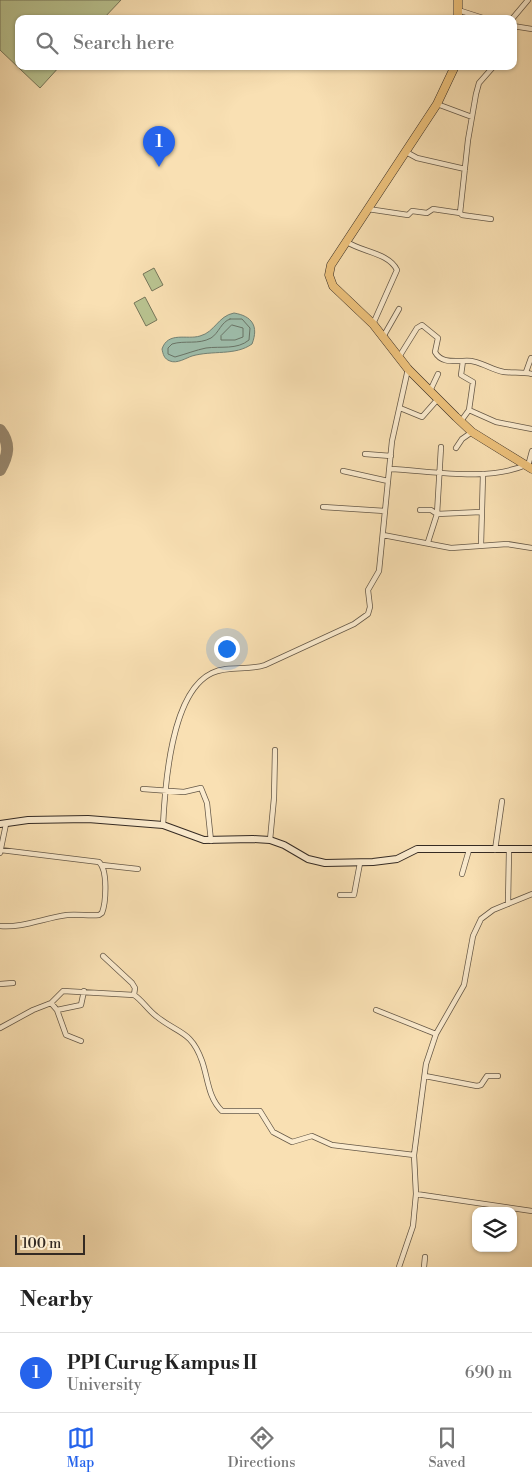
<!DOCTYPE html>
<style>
:root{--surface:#fff;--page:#f6f6f6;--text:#222;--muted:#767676;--line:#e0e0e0;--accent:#2563eb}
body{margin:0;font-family:"Libre Bodoni",serif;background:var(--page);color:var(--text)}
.controls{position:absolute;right:15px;bottom:15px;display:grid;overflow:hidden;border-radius:10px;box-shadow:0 1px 4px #0004}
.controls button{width:45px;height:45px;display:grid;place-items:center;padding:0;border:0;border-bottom:1px solid var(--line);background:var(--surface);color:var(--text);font:25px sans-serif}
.scale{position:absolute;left:15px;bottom:12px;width:70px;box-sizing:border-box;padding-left:5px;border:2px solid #342a23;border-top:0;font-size:14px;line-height:18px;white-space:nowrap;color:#342a23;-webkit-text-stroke:4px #fbebce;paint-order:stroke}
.you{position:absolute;left:226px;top:648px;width:18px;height:18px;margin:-12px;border:4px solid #fff;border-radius:50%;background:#1a73e8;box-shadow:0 0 0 8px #1a73e833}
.badge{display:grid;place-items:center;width:32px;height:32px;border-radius:50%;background:var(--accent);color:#fff;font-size:16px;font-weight:700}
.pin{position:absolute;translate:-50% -41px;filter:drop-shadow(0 1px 2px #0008)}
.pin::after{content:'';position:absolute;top:26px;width:18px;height:15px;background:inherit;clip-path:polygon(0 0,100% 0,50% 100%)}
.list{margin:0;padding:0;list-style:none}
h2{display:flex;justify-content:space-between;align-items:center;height:65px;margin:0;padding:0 20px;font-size:21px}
h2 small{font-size:16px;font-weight:400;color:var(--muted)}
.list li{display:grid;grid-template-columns:32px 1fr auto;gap:15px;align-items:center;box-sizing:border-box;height:80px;padding:0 20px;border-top:1px solid var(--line)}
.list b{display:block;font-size:19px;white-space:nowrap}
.list p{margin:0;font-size:16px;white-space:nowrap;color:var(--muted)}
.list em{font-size:16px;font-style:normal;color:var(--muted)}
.icon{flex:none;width:28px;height:28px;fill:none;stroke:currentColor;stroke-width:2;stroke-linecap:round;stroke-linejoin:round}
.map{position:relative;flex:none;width:532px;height:1267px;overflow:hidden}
.search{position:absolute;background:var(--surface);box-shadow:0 1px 4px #0004;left:15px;right:15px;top:15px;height:55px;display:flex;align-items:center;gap:12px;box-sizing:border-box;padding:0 18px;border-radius:10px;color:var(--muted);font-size:19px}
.sheet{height:145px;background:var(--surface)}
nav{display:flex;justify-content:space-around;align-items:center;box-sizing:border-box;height:70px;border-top:1px solid var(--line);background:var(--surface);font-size:14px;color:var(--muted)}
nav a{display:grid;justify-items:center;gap:2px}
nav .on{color:var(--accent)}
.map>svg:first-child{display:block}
.green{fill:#b9c390;stroke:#76765a}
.water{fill:#9ebdab;stroke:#748275}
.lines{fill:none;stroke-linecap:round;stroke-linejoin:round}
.shore{stroke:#697467;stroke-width:1}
.taxiway{stroke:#96856b;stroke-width:12}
.street-casing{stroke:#655847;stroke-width:6}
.secondary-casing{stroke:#342a23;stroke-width:8}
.primary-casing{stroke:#342a23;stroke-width:9}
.street{stroke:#fbebce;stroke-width:4.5}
.secondary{stroke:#fbebce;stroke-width:6}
.primary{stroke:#ecc07a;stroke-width:8}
</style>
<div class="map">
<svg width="532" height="1267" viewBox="0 0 532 1267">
<rect width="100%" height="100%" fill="#f9e0b3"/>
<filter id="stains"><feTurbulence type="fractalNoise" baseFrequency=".004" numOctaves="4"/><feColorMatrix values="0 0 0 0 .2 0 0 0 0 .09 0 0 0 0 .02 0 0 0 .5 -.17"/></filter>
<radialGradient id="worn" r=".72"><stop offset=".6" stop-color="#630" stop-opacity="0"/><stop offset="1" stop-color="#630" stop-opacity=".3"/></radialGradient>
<path class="green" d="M0,0H121L103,19H19V66H60L40,88L0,50Z
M154,268L163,285L152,291L143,274Z
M145,297L157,320L146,326L134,303Z"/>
<path class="water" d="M234,313C252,316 259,326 252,344C235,356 213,350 192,356C186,358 177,364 170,361C164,359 163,354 162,349C168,331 187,340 200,336C215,332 218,316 234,313Z"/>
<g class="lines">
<path class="shore" d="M230,319H242L250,328L249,340C237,350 221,346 206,348C196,350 186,354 175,357L168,354V348L172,344C185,340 198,345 211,338C219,333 221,322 230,319Z
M232,325L243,328V337L235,340H221V336Z"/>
<path class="taxiway" d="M0,430C11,444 8,456 0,470"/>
<g class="street-casing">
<path id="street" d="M458,10L486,19
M512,19L528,0
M513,26L532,29
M437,104L472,117
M406,152L417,158L465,169
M368,209L408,215L412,211L427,213L433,209L460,213
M491,219L462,215L460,213L468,140L476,94L479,83L494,66
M347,242C362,252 389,253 397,270L373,324
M383,337L399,309
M399,357L417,328L422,325L438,338L435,352C441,363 453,361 463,361
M526,372L531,358
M532,374C523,372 514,373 504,372C490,370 479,359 463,361L461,375L473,382L469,410L496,422L532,429
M430,391L438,374
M400,408L422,417L437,400
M461,421L469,410
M456,448L462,439L472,432
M365,454L391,456
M528,466L532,451
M390,469C433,471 486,482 526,465
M343,471L388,481
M323,507L385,511
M420,510H431L437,514L481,512
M383,535L451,548L507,544L532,548
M428,542L437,514L441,447
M481,545L483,474
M143,789L184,792L201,788L207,803L211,841
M163,825C165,785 171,692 212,673C229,665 248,671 265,665L354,624L368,614L370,607L368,590L379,571L392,441L408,369
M270,840L274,798L275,750
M495,850L502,801
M0,853L6,824
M102,865L138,869
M462,874L469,850
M340,895H354L360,863
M508,904L509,850
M0,926C23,928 44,918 67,915C78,914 89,916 99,915L102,913C106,902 108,870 99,862L1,850
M103,956L132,983L135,988L134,995
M0,984L13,983
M51,1003L57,1010L66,1035L81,1041
M57,1010L81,1005L84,991
M376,1010L436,1034
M0,1028L33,1010L51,1003L63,991L134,995C142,1000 148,1010 156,1016C178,1034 191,1030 202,1061C208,1078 208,1098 222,1111H260L273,1132L292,1142L312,1136L332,1145L414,1155
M425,1076L477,1086L481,1085L487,1076H498
M416,1194L532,1211
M399,1267L413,1226L416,1194L414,1155L426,1064L436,1034L464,985L473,936L481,919L493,910L532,894
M424,1267L425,1257"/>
</g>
<g class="secondary-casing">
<path id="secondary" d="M0,824L28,820L88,819L163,825L204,840L253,839L270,840L284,845L308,859L325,863L373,862L397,859L417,849H532"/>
</g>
<g class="primary-casing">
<path id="primary" d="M458,0V19
M455,66L437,104L331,265L329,275L333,286L373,324L408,369L456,417L472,432L532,469"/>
</g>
<use href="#street" class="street"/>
<use href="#secondary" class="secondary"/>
<use href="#primary" class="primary"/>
</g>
<rect width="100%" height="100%" filter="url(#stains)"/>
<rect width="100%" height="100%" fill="url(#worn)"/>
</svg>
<div class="controls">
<button><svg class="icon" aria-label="layers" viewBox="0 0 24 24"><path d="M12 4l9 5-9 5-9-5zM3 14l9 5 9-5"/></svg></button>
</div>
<div class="scale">100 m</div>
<div class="you"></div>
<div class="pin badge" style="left:159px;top:167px">1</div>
<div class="search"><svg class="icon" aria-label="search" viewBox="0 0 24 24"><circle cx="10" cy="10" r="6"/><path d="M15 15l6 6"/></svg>Search here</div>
</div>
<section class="sheet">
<h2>Nearby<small></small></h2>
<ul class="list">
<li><span class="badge">1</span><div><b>PPI Curug Kampus II</b><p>University</p></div><em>690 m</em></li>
</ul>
</section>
<nav>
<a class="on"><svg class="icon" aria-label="map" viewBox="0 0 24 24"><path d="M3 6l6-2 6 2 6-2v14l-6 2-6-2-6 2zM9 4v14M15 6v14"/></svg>Map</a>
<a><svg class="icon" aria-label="directions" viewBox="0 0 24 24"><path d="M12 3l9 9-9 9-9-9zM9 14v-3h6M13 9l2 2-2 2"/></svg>Directions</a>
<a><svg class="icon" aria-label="saved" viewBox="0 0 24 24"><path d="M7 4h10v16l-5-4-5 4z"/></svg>Saved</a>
</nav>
